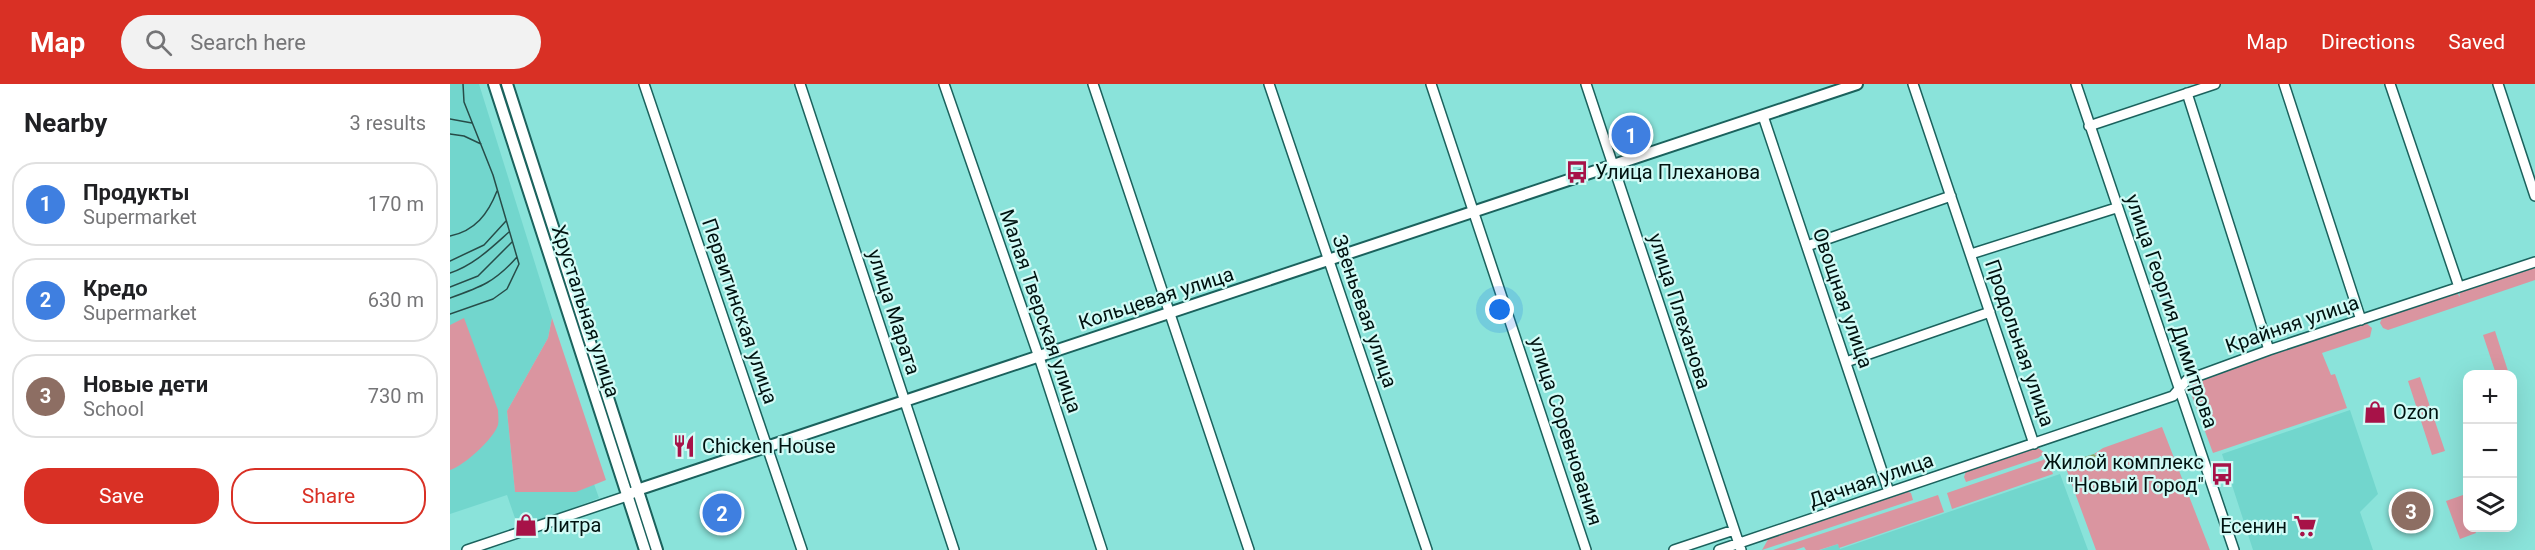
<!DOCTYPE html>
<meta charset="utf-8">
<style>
:root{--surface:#fff;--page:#f2f2f2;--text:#202124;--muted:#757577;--line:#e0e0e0;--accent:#d93025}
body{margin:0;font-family:Roboto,sans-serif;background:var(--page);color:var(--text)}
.controls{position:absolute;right:18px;bottom:18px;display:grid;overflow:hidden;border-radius:12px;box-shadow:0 6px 24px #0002}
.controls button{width:54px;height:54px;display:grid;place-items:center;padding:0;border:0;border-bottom:2px solid var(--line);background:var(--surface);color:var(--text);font:30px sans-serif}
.you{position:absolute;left:1050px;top:226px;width:21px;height:21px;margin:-15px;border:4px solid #fff;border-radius:50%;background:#1a73e8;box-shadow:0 0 0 9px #1a73e833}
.badge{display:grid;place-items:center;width:39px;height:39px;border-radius:50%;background:var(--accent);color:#fff;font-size:20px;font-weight:700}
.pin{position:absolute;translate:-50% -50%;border:3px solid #fff;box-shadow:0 2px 6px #0006}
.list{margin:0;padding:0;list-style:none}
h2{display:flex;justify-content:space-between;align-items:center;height:78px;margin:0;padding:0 24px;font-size:26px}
h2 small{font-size:20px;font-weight:400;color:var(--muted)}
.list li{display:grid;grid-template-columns:39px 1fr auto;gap:18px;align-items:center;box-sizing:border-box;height:84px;margin:0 12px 12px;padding:0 12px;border:2px solid var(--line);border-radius:24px}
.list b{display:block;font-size:22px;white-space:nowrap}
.list p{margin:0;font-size:20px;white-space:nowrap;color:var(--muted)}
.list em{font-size:20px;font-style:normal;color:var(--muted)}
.actions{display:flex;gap:12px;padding:18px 24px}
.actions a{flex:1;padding:14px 0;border:2px solid var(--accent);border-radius:24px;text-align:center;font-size:21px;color:var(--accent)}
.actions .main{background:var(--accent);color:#fff}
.icon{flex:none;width:33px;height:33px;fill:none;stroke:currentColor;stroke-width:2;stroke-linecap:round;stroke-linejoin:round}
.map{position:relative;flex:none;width:2085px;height:466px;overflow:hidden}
header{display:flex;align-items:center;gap:36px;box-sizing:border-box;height:84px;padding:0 30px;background:var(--accent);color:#fff}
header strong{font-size:28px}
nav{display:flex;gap:33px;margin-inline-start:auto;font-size:21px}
.search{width:420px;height:54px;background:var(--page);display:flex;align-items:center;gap:15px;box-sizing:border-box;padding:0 21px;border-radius:33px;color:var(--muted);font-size:22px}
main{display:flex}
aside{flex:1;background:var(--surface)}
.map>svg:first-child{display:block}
.built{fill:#72d6cd}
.green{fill:#da95a0}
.water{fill:#8ea86d}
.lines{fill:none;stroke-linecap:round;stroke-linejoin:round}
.minor-casing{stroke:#1b625d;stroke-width:12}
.major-casing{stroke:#1b625d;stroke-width:14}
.minor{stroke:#fff;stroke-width:9}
.major{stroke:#fff;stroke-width:10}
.tram{stroke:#274c48;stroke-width:1.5}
.labels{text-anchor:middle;stroke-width:4.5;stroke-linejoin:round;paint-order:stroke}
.poi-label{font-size:20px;fill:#001210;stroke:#d1fbf6;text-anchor:start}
.street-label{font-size:20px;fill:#001210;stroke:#d1fbf6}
</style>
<header>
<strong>Map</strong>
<div class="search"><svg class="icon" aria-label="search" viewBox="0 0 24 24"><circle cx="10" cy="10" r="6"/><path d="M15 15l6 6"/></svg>Search here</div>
<nav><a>Map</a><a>Directions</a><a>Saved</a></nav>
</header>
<main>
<aside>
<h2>Nearby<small>3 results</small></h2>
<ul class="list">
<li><span class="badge" style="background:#3f7fe0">1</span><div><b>Продукты</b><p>Supermarket</p></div><em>170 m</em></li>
<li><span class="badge" style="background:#3f7fe0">2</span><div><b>Кредо</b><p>Supermarket</p></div><em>630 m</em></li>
<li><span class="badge" style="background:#8d6e63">3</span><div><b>Новые дети</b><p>School</p></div><em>730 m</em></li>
</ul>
<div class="actions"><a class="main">Save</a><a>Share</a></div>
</aside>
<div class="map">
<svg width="2085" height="466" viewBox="0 0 2085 466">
<rect width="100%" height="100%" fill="#8ae3da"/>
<path class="built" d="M0,0H29L102,234L98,254L57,327L65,408H125L144,400L149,414L72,444L67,440L57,411L0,430Z
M1900,326L1928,410L1910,428L1923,466H1803L1772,370Z
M1610,390L1638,466H1370L1388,460L1390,465Z"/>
<path class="green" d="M2085,182V196L1938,246L1933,244L1930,239L1932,234L2007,209L2010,213L2009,208Z
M14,234L48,326C48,330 49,336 48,341C44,354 14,382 0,386V241Z
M102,234L156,396L126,408H65L57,327L98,254Z
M1916,239L1922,244L1920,253L1872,269L1881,291L1885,290L1897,324L1763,369L1739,304L1748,296Z
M2045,247L2059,290H2046L2033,251Z
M1970,293L1995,367L1982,371L1958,297Z
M1712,343L1760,466H1646L1614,379L1621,377L1620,381L1647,371L1644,370L1653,364Z
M1587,363L1595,369L1588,374L1516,398L1514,393L1516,387Z
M1597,372L1603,390L1502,425L1497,409L1593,376Z
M1456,407L1461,409L1463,416L1312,466L1320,452Z
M1488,411L1494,428L1389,464L1388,460L1369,466H1356L1354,463L1345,466H1323Z
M2013,411L2017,425L2018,444H2024L2026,449L2010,455L1996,417Z"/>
<path class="water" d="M1644,370L1649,375L1646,382L1623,387L1620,384L1621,377Z"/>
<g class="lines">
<g class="minor-casing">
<path id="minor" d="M194,0L352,466
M350,0L504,466
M494,0L591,279L652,466
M643,0L799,466
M819,0L977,466
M981,0L1136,466
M1136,0L1291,466
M1463,0L1584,360
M1626,0L1784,466
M1834,0L1911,236
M1940,0L2009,203
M2048,0L2085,112
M1737,9L1819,266
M1313,32L1439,408
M1639,42L1765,0
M1357,162L1501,112
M1521,170L1666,124
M1396,278L1540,228
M17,466L177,412
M1224,466L1284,446
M1269,466L1723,312L1737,296L1819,266L2085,178"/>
</g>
<g class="major-casing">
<path id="major" d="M44,0L195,466
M57,0L207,466
M177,412L187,406L1407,0"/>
</g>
<use href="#minor" class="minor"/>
<use href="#major" class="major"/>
<path class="tram" d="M0,35L22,39
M0,50L14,52L31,60
M0,152C25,147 38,130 47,107
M0,177L34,161L56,137
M0,189C24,181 41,164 59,148
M0,203L28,192L62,158
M0,214C31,203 45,198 67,173
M0,230L43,215L57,205L69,180L43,91L14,18L13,0"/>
</g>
<defs>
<g id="bus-bare" transform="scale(1.8)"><path d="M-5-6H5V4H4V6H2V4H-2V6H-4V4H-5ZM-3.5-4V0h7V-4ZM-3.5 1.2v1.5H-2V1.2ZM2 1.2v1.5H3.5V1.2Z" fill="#a71248" stroke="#d1fbf6" stroke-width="2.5" paint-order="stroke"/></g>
<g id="shop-bare" transform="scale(1.8)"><path d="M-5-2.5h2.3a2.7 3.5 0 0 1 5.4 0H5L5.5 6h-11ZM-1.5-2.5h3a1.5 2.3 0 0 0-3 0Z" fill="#a71248" stroke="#d1fbf6" stroke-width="2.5" paint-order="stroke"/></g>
<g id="restaurant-bare" transform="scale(1.8)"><path d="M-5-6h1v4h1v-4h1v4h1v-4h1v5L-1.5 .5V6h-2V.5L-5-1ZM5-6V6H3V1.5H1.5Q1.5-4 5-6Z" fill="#a71248" stroke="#d1fbf6" stroke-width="2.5" paint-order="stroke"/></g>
<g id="supermarket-bare" transform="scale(1.8)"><path d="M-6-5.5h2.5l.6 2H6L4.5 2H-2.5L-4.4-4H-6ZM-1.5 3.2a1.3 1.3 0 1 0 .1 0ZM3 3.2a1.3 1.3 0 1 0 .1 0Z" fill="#a71248" stroke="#d1fbf6" stroke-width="2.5" paint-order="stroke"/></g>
</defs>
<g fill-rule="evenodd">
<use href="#bus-bare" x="1127" y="88"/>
<use href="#shop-bare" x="1925" y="328"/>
<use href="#restaurant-bare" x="234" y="362"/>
<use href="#bus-bare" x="1772" y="390"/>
<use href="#shop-bare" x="76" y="441"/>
<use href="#supermarket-bare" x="1855" y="442"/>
</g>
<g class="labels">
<g class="poi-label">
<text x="1145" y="95">Улица Плеханова</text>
<text x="1943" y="335">Ozon</text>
<text x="252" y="369">Chicken House</text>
<text x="1754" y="385" text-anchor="end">Жилой комплекс<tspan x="1754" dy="23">"Новый Город"</tspan></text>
<text x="94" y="448">Литра</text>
<text x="1837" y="449" text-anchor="end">Есенин</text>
</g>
<g class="street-label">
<text transform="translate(706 214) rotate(-18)" y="7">Кольцевая улица</text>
<text transform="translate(1393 214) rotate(71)" y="7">Овощная улица</text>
<text transform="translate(136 227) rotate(72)" y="7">Хрустальная улица</text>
<text transform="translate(290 227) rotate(71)" y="7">Первитинская улица</text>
<text transform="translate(591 227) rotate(71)" y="7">Малая Тверская улица</text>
<text transform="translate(915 227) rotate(71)" y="7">Звеньевая улица</text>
<text transform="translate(1230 227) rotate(72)" y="7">улица Плеханова</text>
<text transform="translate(1722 227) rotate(71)" y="7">улица Георгия Димитрова</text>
<text transform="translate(444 228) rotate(72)" y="7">улица Марата</text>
<text transform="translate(1842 240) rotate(-19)" y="7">Крайняя улица</text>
<text transform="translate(1570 259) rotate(71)" y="7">Продольная улица</text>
<text transform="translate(1116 347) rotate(72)" y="7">улица Соревнования</text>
<text transform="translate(1421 396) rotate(-19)" y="7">Дачная улица</text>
</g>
</g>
</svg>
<div class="controls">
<button>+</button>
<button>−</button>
<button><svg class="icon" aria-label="layers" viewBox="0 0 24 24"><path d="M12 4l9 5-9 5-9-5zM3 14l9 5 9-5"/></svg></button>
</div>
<div class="you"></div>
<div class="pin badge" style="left:1181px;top:51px;background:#3f7fe0">1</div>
<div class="pin badge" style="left:272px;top:429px;background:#3f7fe0">2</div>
<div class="pin badge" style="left:1961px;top:427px;background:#8d6e63">3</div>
</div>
</main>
